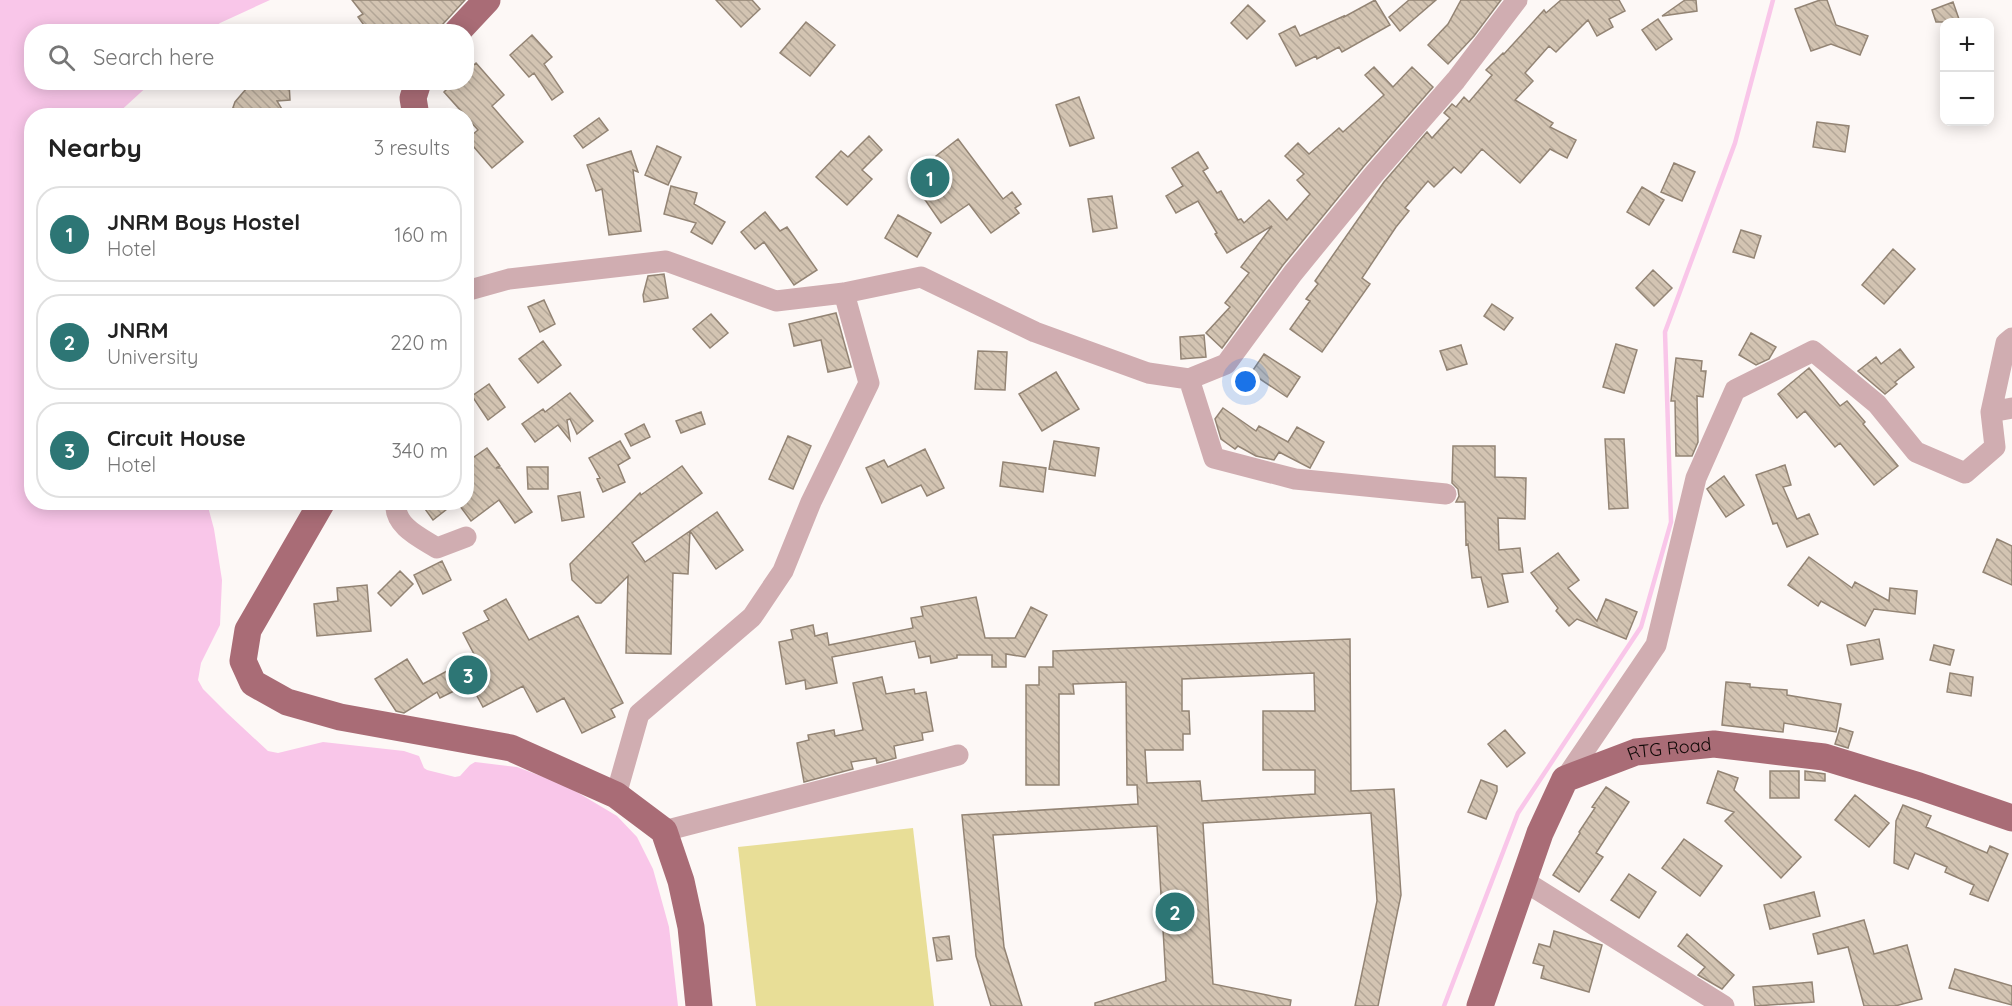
<!DOCTYPE html>
<meta charset="utf-8">
<style>
:root{--surface:#fff;--page:#f6f6f6;--text:#222;--muted:#767676;--line:#e0e0e0;--accent:#2d7675}
body{margin:0;font-family:Quicksand,sans-serif;background:var(--page);color:var(--text)}
.controls{position:absolute;right:18px;top:18px;display:grid;overflow:hidden;border-radius:12px;box-shadow:0 3px 15px #0003}
.controls button{width:54px;height:54px;display:grid;place-items:center;padding:0;border:0;border-bottom:2px solid var(--line);background:var(--surface);color:var(--text);font:30px sans-serif}
.you{position:absolute;left:1246px;top:382px;width:21px;height:21px;margin:-15px;border:4px solid #fff;border-radius:50%;background:#1a73e8;box-shadow:0 0 0 9px #1a73e833}
.badge{display:grid;place-items:center;width:39px;height:39px;border-radius:50%;background:var(--accent);color:#fff;font-size:20px;font-weight:700}
.pin{position:absolute;translate:-50% -50%;border:3px solid #fff;box-shadow:0 2px 6px #0006}
.list{margin:0;padding:0;list-style:none}
h2{display:flex;justify-content:space-between;align-items:center;height:78px;margin:0;padding:0 24px;font-size:26px}
h2 small{font-size:20px;font-weight:400;color:var(--muted)}
.list li{display:grid;grid-template-columns:39px 1fr auto;gap:18px;align-items:center;box-sizing:border-box;height:96px;margin:0 12px 12px;padding:0 12px;border:2px solid var(--line);border-radius:24px}
.list b{display:block;font-size:22px;white-space:nowrap}
.list p{margin:0;font-size:20px;white-space:nowrap;color:var(--muted)}
.list em{font-size:20px;font-style:normal;color:var(--muted)}
.icon{flex:none;width:33px;height:33px;fill:none;stroke:currentColor;stroke-width:2;stroke-linecap:round;stroke-linejoin:round}
.map{position:relative;flex:none;width:2012px;height:1006px;overflow:hidden}
.search{position:absolute;background:var(--surface);box-shadow:0 3px 15px #0003;left:24px;top:24px;width:450px;height:66px;display:flex;align-items:center;gap:15px;box-sizing:border-box;padding:0 21px;border-radius:24px;color:var(--muted);font-size:22px}
.panel{position:absolute;background:var(--surface);box-shadow:0 3px 15px #0003;left:24px;top:108px;width:450px;height:402px;border-radius:24px}
.map>svg:first-child{display:block}
.green{fill:#e8de97}
.water{fill:#f9c6e9}
.lines{fill:none;stroke-linecap:round;stroke-linejoin:round}
.stream{stroke:#f9c6e9;stroke-width:4.5}
.building{fill:url(#building-back-hatch);stroke:#938474;stroke-width:1.5;fill-rule:evenodd}
.minor{stroke:#d0adb1;stroke-width:21}
.major{stroke:#a96c76;stroke-width:27}
.labels{text-anchor:middle;stroke-width:5;stroke-linejoin:round;paint-order:stroke}
.street-label{font-size:18px;fill:#110907;stroke:#fff}
</style>
<div class="map">
<svg width="2012" height="1006" viewBox="0 0 2012 1006">
<defs>
<pattern id="building-back-hatch" width="6" height="6" patternUnits="userSpaceOnUse" patternTransform="scale(1.5)"><rect width="6" height="6" fill="#d3c4b2"/><path d="M-1 5l2 2M0 0l6 6M5-1l2 2" fill="none" stroke="#b4a798"/></pattern>
</defs>
<rect width="100%" height="100%" fill="#fdf8f6"/>
<path class="green" d="M913,828L934,1006H756L738,847Z"/>
<path class="water" d="M0,0H270L220,23L209,31L32,32V82L151,83L116,115L32,116V502L207,503L214,529L222,580L220,625L201,663L198,680L203,689L227,713L268,751L278,753L323,742L404,751L419,756L424,768L427,770L455,777L460,776L470,765L475,762L517,767L565,785L617,816L637,837L653,869L669,927L678,1006H0Z"/>
<g class="lines">
<path class="stream" d="M1444,1006L1518,813L1641,627L1671,522L1665,332L1735,143L1773,0"/>
</g>
<path class="building" d="M352,0H465L442,25V32H369L358,17L363,14Z
M716,0H752L760,9L741,27Z
M1375,0L1390,25L1342,52L1339,47L1317,59L1316,56L1296,66L1279,34L1295,26L1300,36L1344,16V17Z
M1409,0H1436L1400,31L1389,17Z
M1461,0H1501L1474,36L1448,64L1428,45L1448,24Z
M1561,0H1619L1625,11L1609,19L1613,27L1597,36L1588,20L1556,52L1549,46L1525,73L1533,81L1515,100L1553,123L1550,127L1576,140L1567,158L1550,149L1520,183L1482,149L1461,173L1454,167L1434,187L1428,181L1405,208L1409,211L1396,227L1362,278L1370,284L1322,352L1290,329L1310,301L1306,299L1318,284L1315,281L1384,182L1427,132L1432,138L1450,118L1444,113L1452,104L1456,107L1464,97L1469,102L1492,75L1486,70L1503,53L1504,54L1544,10L1546,13Z
M1685,0H1696L1697,11L1662,16Z
M1820,0H1827L1836,25L1868,36L1860,55L1831,44L1811,51L1795,9Z
M1953,2L1960,22H1936L1932,10Z
M1248,5L1265,21L1247,39L1231,23Z
M1658,19L1672,39L1656,50L1642,30Z
M806,22L835,45L810,76L780,53Z
M532,35L552,57L544,64L563,92L552,100L534,73L529,77L510,55Z
M476,63L504,95L492,106L523,142L492,168L467,139L478,130L444,92L454,82H466V72Z
M1374,67L1393,87L1412,67L1433,87L1364,166L1283,265L1222,348L1206,333L1230,307L1225,303L1249,273L1241,267L1272,226L1227,253L1215,234L1217,233L1198,201L1176,213L1166,196L1183,186L1172,168L1198,152L1208,168L1203,171L1217,193L1221,191L1238,220L1241,219L1244,223L1269,200L1287,220L1310,194L1297,180L1304,174L1285,156L1298,143L1309,154L1339,128L1343,132L1384,95L1365,75Z
M252,82H289L290,100L277,101L283,111L276,116H230L235,102Z
M1079,97L1094,138L1070,146L1056,105Z
M599,118L608,130L583,148L574,136Z
M1817,122L1849,126L1845,152L1813,147Z
M869,136L882,150L862,170L872,179L847,205L816,177L841,151L848,157Z
M958,139L1003,199L1012,192L1021,204L1015,208L1019,213L991,233L969,204L941,223L910,178L933,163L931,160Z
M657,146L681,157L668,185L645,175Z
M631,151L638,172L633,170L641,231L609,235L602,189L596,191L587,165Z
M1674,163L1695,172L1682,201L1661,192Z
M671,186L697,193L694,204L725,222L712,244L691,232L696,223L664,214Z
M1642,187L1664,200L1649,225L1627,212Z
M1112,196L1117,228L1093,232L1088,199Z
M765,212L780,231L787,227L817,270L794,285L764,242L755,249L741,232Z
M898,215L931,233L917,257L885,238Z
M1741,230L1761,236L1754,258L1733,252Z
M1893,249L1915,269L1884,304L1862,285Z
M1653,270L1672,288L1654,306L1636,288Z
M664,274L668,298L644,302L643,295L648,276Z
M544,300L555,324L540,332L528,307Z
M1492,304L1513,318L1504,330L1484,316Z
M836,313L851,367L828,372L821,340L794,346L789,324Z
M711,314L728,333L710,348L693,329Z
M1751,333L1776,347L1769,359L1756,365L1739,355Z
M1204,335L1206,357L1181,359L1180,337Z
M543,341L561,365L538,383L519,359Z
M1616,344L1637,350L1624,393L1603,387Z
M1461,345L1467,364L1447,370L1440,351Z
M1900,349L1914,367L1895,382L1897,384L1885,394L1858,371L1876,357L1881,364Z
M978,351L1007,352L1005,390L975,389Z
M1264,354L1300,377L1287,397L1251,373Z
M1676,358L1702,361L1701,371H1706L1703,397L1697,396L1698,442L1692,456H1676L1675,401H1671Z
M1809,368L1840,406L1847,401L1865,422L1863,424L1898,466L1874,485L1840,443L1835,447L1805,411L1797,418L1778,394Z
M1056,372L1079,409L1042,431L1019,394Z
M489,384L505,407L488,420L472,396Z
M570,393L593,421L577,434L570,419L567,420L570,440L558,425L535,442L522,424L543,409L545,412Z
M1223,408L1256,431L1259,426L1288,442L1297,427L1324,442L1310,468L1279,452L1274,460L1256,456L1238,446L1235,449L1221,439L1215,419Z
M701,412L705,424L681,433L676,421Z
M644,424L650,437L631,446L625,434Z
M788,436L811,446L793,489L769,479Z
M1605,439H1624L1628,508L1609,509Z
M620,441L630,458L618,465L625,482L603,492L597,479L600,478L589,458Z
M1054,441L1099,448L1095,476L1049,469Z
M466,446L474,457L487,448L500,466L496,468H501L532,512L515,523L499,500L471,521L457,502H466Z
M1453,446H1495V477L1526,478L1525,519L1498,518L1499,550L1520,548L1523,572L1502,574L1508,602L1488,607L1481,577L1472,578L1468,544L1466,545L1465,502H1456L1459,496L1458,489L1452,483Z
M925,449L944,488L927,496L921,485L882,503L866,468L884,460L888,467Z
M1003,462L1046,468L1043,492L1000,486Z
M1785,465L1791,485L1783,487L1797,519L1809,514L1818,534L1787,547L1777,523L1773,524L1756,475Z
M682,466L702,493L632,543L645,562L690,531L688,574L673,573L671,654L626,653L628,576L601,603H596L572,580L570,564L640,493L641,495Z
M527,467H548V489H528Z
M1724,476L1744,505L1726,517L1707,489Z
M580,492L584,517L562,521L558,496Z
M420,502H456L433,520Z
M717,512L743,550L716,569L690,531Z
M1997,539L2012,546V585L1983,572Z
M1558,553L1579,580L1568,588L1597,621L1606,599L1637,612L1626,639L1577,619L1569,626L1556,611L1558,608L1531,573Z
M1809,557L1852,588L1855,582L1889,601L1890,588L1917,591L1915,614L1874,609L1865,626L1821,601L1818,606L1788,585Z
M442,561L451,580L423,594L414,575Z
M400,571L413,584L391,606L378,593Z
M367,585L371,631L317,636L314,604L338,601L337,588Z
M976,597L985,638H1015L1031,607L1047,615L1025,657L1006,654V667H992V655H957V658L931,663L930,656L919,658L915,641L832,657L837,683L806,689L805,680L786,684L779,642L793,639L791,630L813,625L815,636L827,633L829,645L913,628L911,618L923,616L921,607Z
M506,599L529,640L578,616L623,703L611,709L615,717L582,733L564,698L537,712L523,686L483,707L470,683L440,698L437,692L404,713L396,711L375,679L407,659L423,684L475,656L463,633L489,620L484,611Z
M1350,639L1351,791L1394,789L1401,895L1378,1006H1355L1377,901L1371,813L1203,823L1213,984L1291,1000L1290,1006H1095V1003L1166,981L1157,826L993,835L1004,947L1022,1006H991L976,956L962,815L1138,804L1137,785H1127L1126,682L1073,684L1074,694H1059V785H1026V685H1039V667H1053V651ZM1314,673L1315,711H1263V770H1315V794L1202,801L1200,781L1147,783L1145,750H1183V734H1190L1189,711H1182V679Z
M1879,639L1883,659L1851,665L1847,645Z
M1934,645L1954,650L1950,665L1930,660Z
M1950,673L1973,677L1971,696L1947,692Z
M882,677L886,694L914,689L915,694L926,692L933,731L922,733L923,740L894,746L896,758L877,763L876,758L851,762L853,769L804,782L797,743L809,740L808,735L834,730L835,736L863,730L853,683Z
M1726,682L1750,684V687L1787,690V695L1841,704L1836,732L1784,723L1783,732L1722,725Z
M1840,728L1853,732L1848,748L1835,744Z
M1505,730L1525,753L1507,767L1488,744Z
M1718,771L1738,778L1734,790L1801,857L1781,878L1725,821L1734,812L1707,803Z
M1770,771H1799V798H1770Z
M1805,771L1825,774V781L1805,780Z
M1481,780L1497,786V791L1486,819L1468,812Z
M1606,787L1629,802L1596,853L1603,857L1579,892L1553,875L1580,833L1579,832L1595,808L1592,807Z
M1855,795L1889,823L1869,847L1835,820Z
M1903,805L1931,816L1926,827L1987,853L1990,846L2008,854L1988,901L1970,894L1974,885L1945,872L1947,867L1915,853L1908,869L1894,863L1896,821Z
M1684,839L1722,866L1700,896L1662,868Z
M1629,874L1656,892L1639,918L1611,900Z
M1814,892L1820,916L1770,929L1764,905Z
M1864,920L1874,954L1907,945L1922,999L1895,1006H1864L1848,947L1818,954L1813,934Z
M1554,931L1602,945L1589,992L1541,978L1544,966L1533,963L1539,944L1550,947Z
M1687,934L1734,975L1722,989L1698,975L1705,967L1678,946Z
M949,936L952,959L937,961L933,938Z
M1955,969L2012,986V1005L1949,988Z
M1812,982L1814,1002L1755,1006L1753,987Z"/>
<g class="lines">
<path class="minor" d="M466,291L509,279L666,261L776,301L844,293L921,277L1035,332L1148,373L1189,379L1226,364L1293,273L1374,174L1456,80L1517,0
M1189,379L1214,458L1295,479L1446,494
M1991,412L2012,408
M396,502C393,526 421,538 437,548L466,537
M1565,779L1656,645L1696,478L1735,390L1813,351L1877,404L1916,452L1965,473L1995,447L1991,412L2006,343L2012,338
M616,795L639,714L752,617L783,571L811,502L869,383L844,293
M664,831L958,755
M1524,881L1724,1006"/>
<g class="major">
<path d="M457,32L487,0"/>
<path d="M416,116L413,98L418,82"/>
<path d="M322,502L248,630L243,661L253,683L287,702L340,717L511,748L616,795L664,831L681,881L691,927L699,1006"/>
<path id="s1" d="M1480,1006L1540,833L1565,779L1636,752L1714,744L1824,757L1919,786L2012,818"/>
</g>
</g>
<g class="labels">
<g class="street-label">
<text dy="6" stroke="none"><textPath href="#s1" startOffset="352">RTG Road</textPath></text>
</g>
</g>
</svg>
<div class="controls">
<button>+</button>
<button>−</button>
</div>
<div class="you"></div>
<div class="pin badge" style="left:930px;top:178px">1</div>
<div class="pin badge" style="left:1175px;top:912px">2</div>
<div class="pin badge" style="left:468px;top:675px">3</div>
<div class="search"><svg class="icon" aria-label="search" viewBox="0 0 24 24"><circle cx="10" cy="10" r="6"/><path d="M15 15l6 6"/></svg>Search here</div>
<section class="panel">
<h2>Nearby<small>3 results</small></h2>
<ul class="list">
<li><span class="badge">1</span><div><b>JNRM Boys Hostel</b><p>Hotel</p></div><em>160 m</em></li>
<li><span class="badge">2</span><div><b>JNRM</b><p>University</p></div><em>220 m</em></li>
<li><span class="badge">3</span><div><b>Circuit House</b><p>Hotel</p></div><em>340 m</em></li>
</ul>
</section>
</div>
